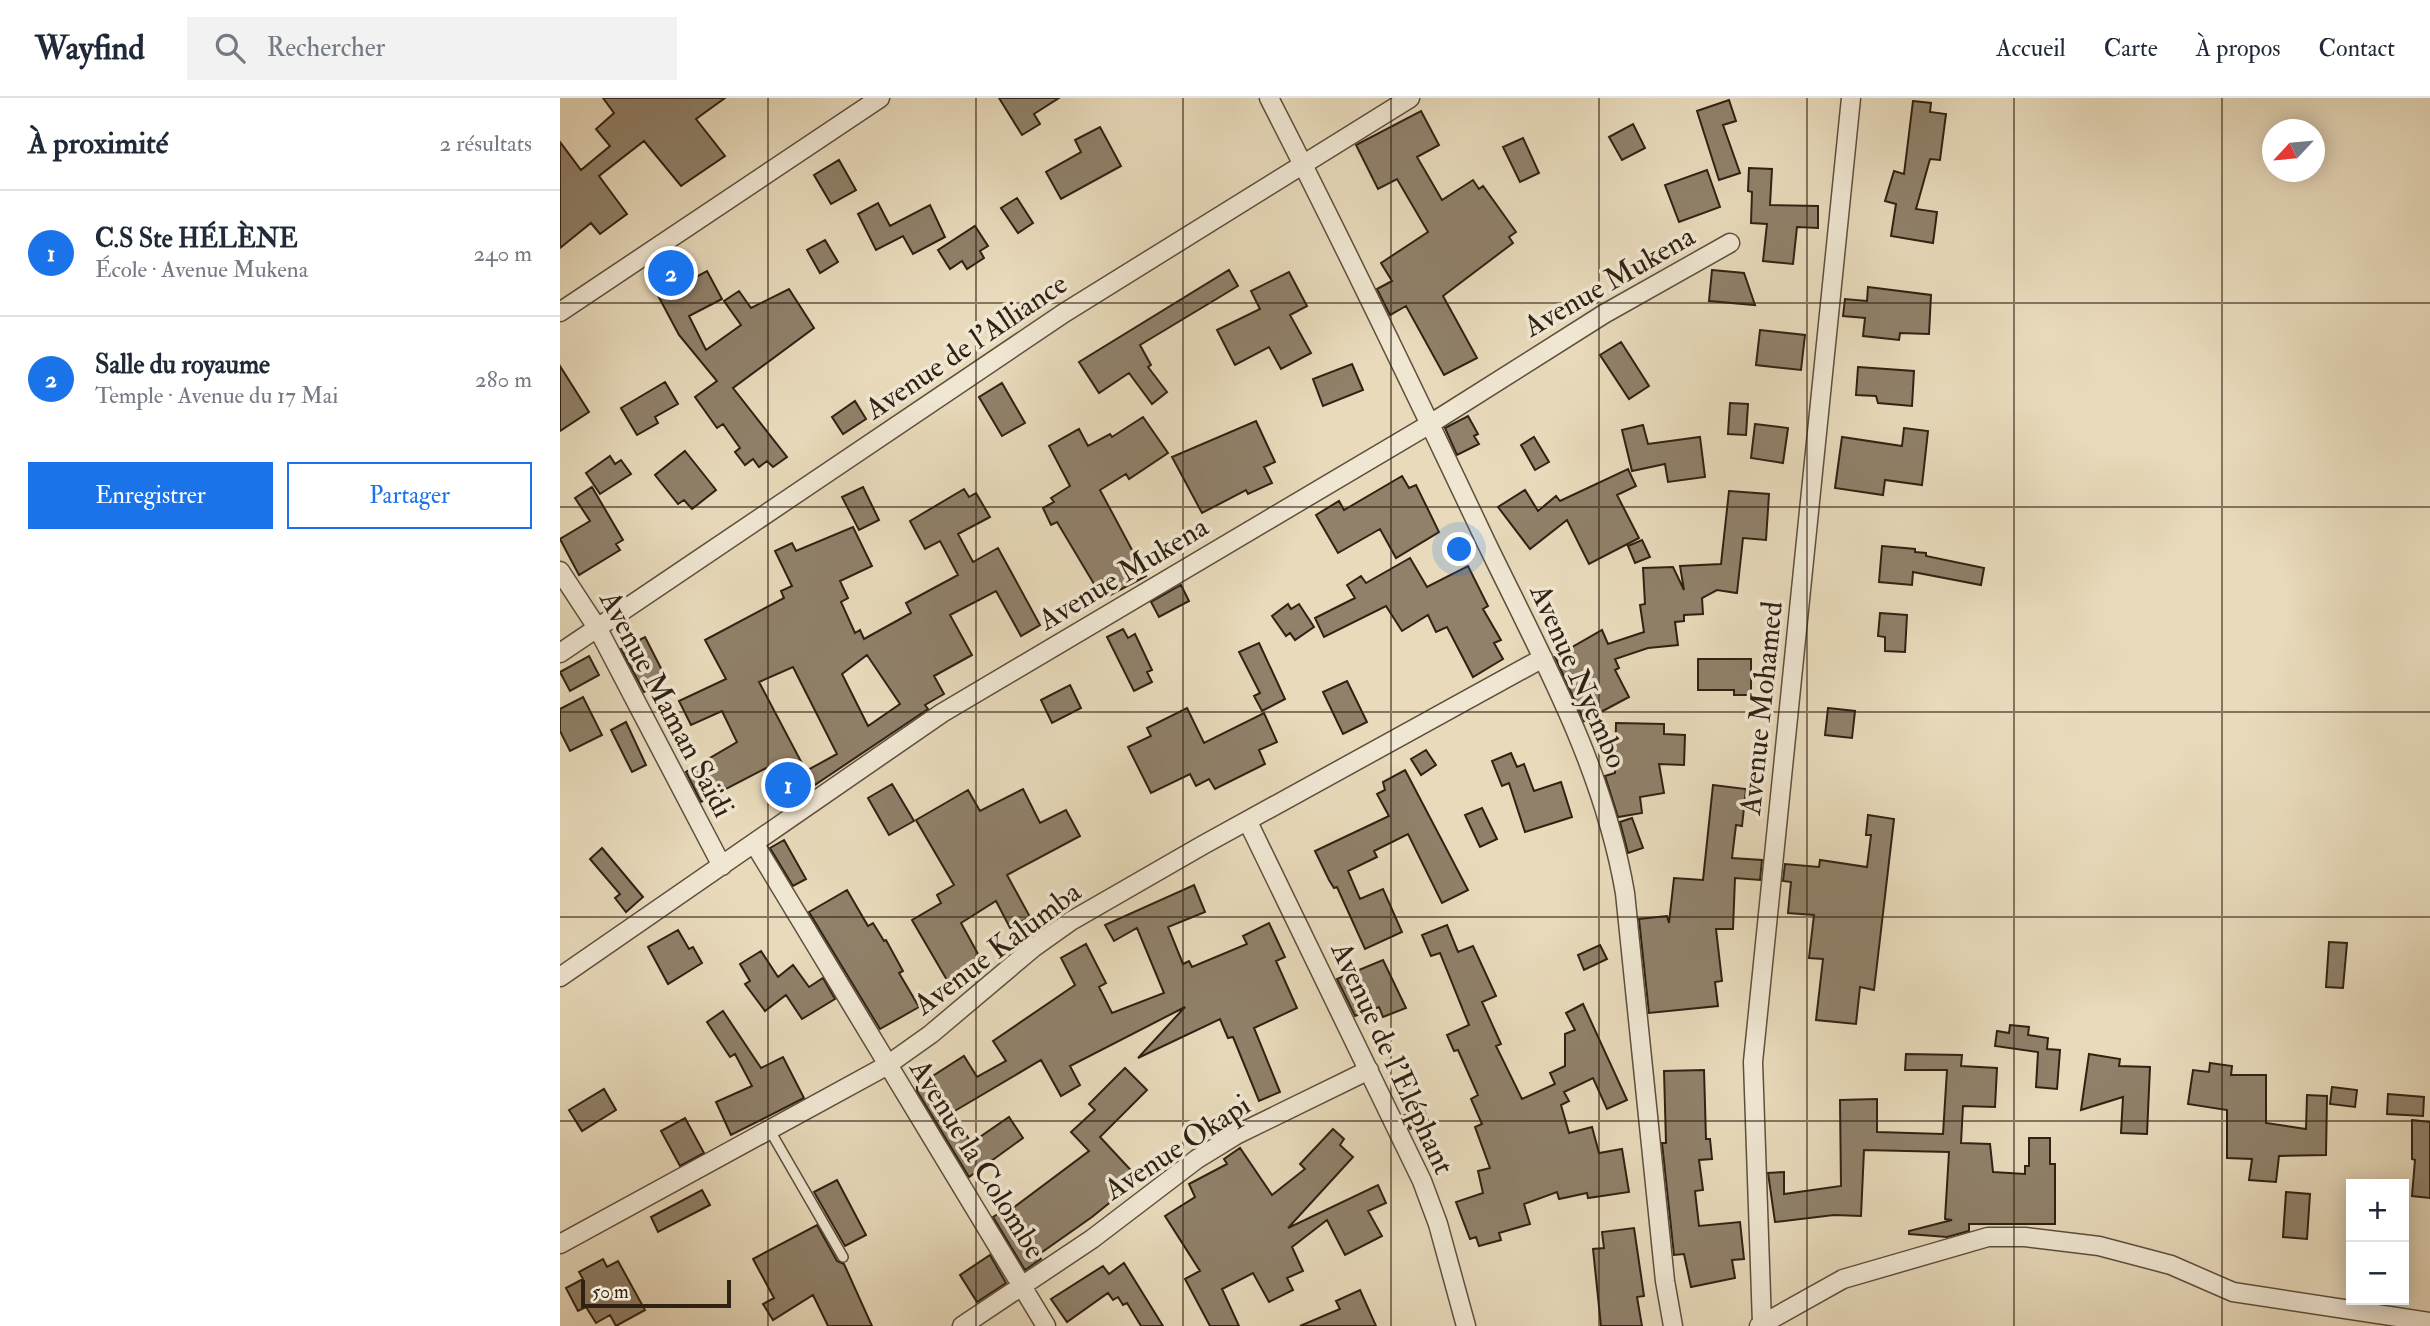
<!DOCTYPE html>
<html lang="fr">
<meta charset="utf-8">
<style>
:root{--surface:#fff;--page:#f2f2f3;--text:#1f2937;--muted:#747a83;--line:#e0e1e3;--accent:#1a73e8}
body{margin:0;font-family:"IM FELL Double Pica",serif;background:var(--page);color:var(--text)}
.controls{position:absolute;right:21px;bottom:21px;display:grid;overflow:hidden;border-radius:0px;box-shadow:0 4px 18px #0003}
.controls button{width:63px;height:63px;display:grid;place-items:center;padding:0;border:0;border-bottom:2px solid var(--line);background:var(--surface);color:var(--text);font:35px sans-serif}
.compass{position:absolute;left:1702px;top:21px;width:63px;height:63px;border-radius:50%;background:var(--surface);box-shadow:0 4px 18px #0003;rotate:244deg}
.scale{position:absolute;left:21px;bottom:18px;width:150px;box-sizing:border-box;padding-left:7px;border:4px solid #302113;border-top:0;font-size:19px;line-height:24px;white-space:nowrap;color:#302113;-webkit-text-stroke:5px #f0e7d3;paint-order:stroke}
.you{position:absolute;left:900px;top:452px;width:24px;height:24px;margin:-18px;border:5px solid #fff;border-radius:50%;background:#1a73e8;box-shadow:0 0 0 10px #1a73e833}
.badge{display:grid;place-items:center;width:46px;height:46px;border-radius:50%;background:var(--accent);color:#fff;font-size:23px;font-weight:700}
.pin{position:absolute;translate:-50% -50%;border:4px solid #fff;box-shadow:0 2px 7px #0006}
.list{margin:0;padding:0;list-style:none}
h2{display:flex;justify-content:space-between;align-items:center;height:91px;margin:0;padding:0 28px;font-size:30px}
h2 small{font-size:23px;font-weight:400;color:var(--muted)}
.list li{display:grid;grid-template-columns:46px 1fr auto;gap:21px;align-items:center;box-sizing:border-box;height:126px;padding:0 28px;border-top:2px solid var(--line)}
.list b{display:block;font-size:26px;white-space:nowrap}
.list p{margin:0;font-size:23px;white-space:nowrap;color:var(--muted)}
.list em{font-size:23px;font-style:normal;color:var(--muted)}
.actions{display:flex;gap:14px;padding:21px 28px}
.actions a{flex:1;padding:16px 0;border:2px solid var(--accent);border-radius:0px;text-align:center;font-size:24px;color:var(--accent)}
.actions .main{background:var(--accent);color:#fff}
.icon{flex:none;width:38px;height:38px;fill:none;stroke:currentColor;stroke-width:2;stroke-linecap:round;stroke-linejoin:round}
.map{position:relative;flex:none;width:1870px;height:1228px;overflow:hidden}
header{display:flex;align-items:center;gap:42px;box-sizing:border-box;height:98px;padding:0 35px;background:var(--surface);border-bottom:2px solid var(--line)}
header strong{font-size:33px}
nav{display:flex;gap:38px;margin-inline-start:auto;font-size:24px}
.search{width:490px;height:63px;background:var(--page);display:flex;align-items:center;gap:18px;box-sizing:border-box;padding:0 24px;border-radius:0px;color:var(--muted);font-size:26px}
main{display:flex}
aside{flex:1;background:var(--surface)}
.map>svg:first-child{display:block}
.building{fill:#90816a;stroke:#302113;stroke-width:2;fill-rule:evenodd}
.lines{fill:none;stroke-linecap:round;stroke-linejoin:round}
.lane-casing{stroke:#5e4f3d;stroke-width:12}
.street-casing{stroke:#5e4f3d;stroke-width:21}
.lane{stroke:#f0e7d3;stroke-width:9}
.street{stroke:#f0e7d3;stroke-width:18}
.grid{fill:none;stroke:#302113;stroke-width:2;stroke-opacity:0.55}
.labels{text-anchor:middle;stroke-width:7;stroke-linejoin:round;paint-order:stroke}
.street-label{font-size:30px;fill:#302113;stroke:#f0e7d3}
</style>
<header>
<strong>Wayfind</strong>
<div class="search"><svg class="icon" aria-label="search" viewBox="0 0 24 24"><circle cx="10" cy="10" r="6"/><path d="M15 15l6 6"/></svg>Rechercher</div>
<nav><a>Accueil</a><a>Carte</a><a>À propos</a><a>Contact</a></nav>
</header>
<main>
<aside>
<h2>À proximité<small>2 résultats</small></h2>
<ul class="list">
<li><span class="badge">1</span><div><b>C.S Ste HÉLÈNE</b><p>École · Avenue Mukena</p></div><em>240 m</em></li>
<li><span class="badge">2</span><div><b>Salle du royaume</b><p>Temple · Avenue du 17 Mai</p></div><em>280 m</em></li>
</ul>
<div class="actions"><a class="main">Enregistrer</a><a>Partager</a></div>
</aside>
<div class="map">
<svg width="1870" height="1228" viewBox="0 0 1870 1228">
<rect width="100%" height="100%" fill="#e8dabb"/>
<filter id="stains"><feTurbulence type="fractalNoise" baseFrequency=".00286" numOctaves="4"/><feColorMatrix values="0 0 0 0 .2 0 0 0 0 .09 0 0 0 0 .02 0 0 0 .5 -.17"/></filter>
<radialGradient id="worn" r=".72"><stop offset=".6" stop-color="#630" stop-opacity="0"/><stop offset="1" stop-color="#630" stop-opacity=".3"/></radialGradient>
<path class="building" d="M43,0H165L136,21L165,58L121,88L84,43L39,78L67,116L40,136L31,125L0,150V44L21,72L50,48L36,31L54,15Z
M439,0H499L474,16L480,26L462,37Z
M1169,2L1176,23L1163,27L1180,75L1159,82L1137,13Z
M1353,3L1371,5L1370,14L1386,16L1380,62L1370,61L1356,111L1377,114L1373,145L1331,138L1336,106L1325,103L1334,73L1344,76Z
M861,13L879,47L857,59L882,102L913,82L919,91L923,88L956,134L949,139L953,145L883,198L917,260L884,277L846,208L830,217L817,191L832,183L821,165L868,134L837,81L818,91L796,47Z
M1073,26L1085,50L1062,62L1049,39Z
M540,29L561,68L501,101L486,74L521,54L515,42Z
M963,40L979,75L960,84L943,49Z
M279,62L296,92L271,106L254,77Z
M1189,70L1212,71L1210,107L1258,108V130L1237,129L1233,166L1203,163L1207,126L1191,125L1192,94L1188,93Z
M1147,72L1160,109L1119,124L1105,87Z
M457,100L473,125L458,135L441,110Z
M318,105L330,128L370,107L385,139L353,156L343,138L316,152L298,116Z
M415,128L428,148L420,153L424,160L407,171L402,163L390,171L378,152Z
M265,142L278,164L260,175L247,152Z
M669,172L678,188L580,247L591,267L588,269L607,294L592,306L569,275L539,295L519,264Z
M1152,172L1184,175L1195,207L1149,203Z
M147,173L162,201L129,218L146,252L181,227L164,203L179,193L191,210L229,191L254,230L173,290L227,359L213,369L207,363L199,369L193,361L185,367L175,354L180,350L163,326L157,330L135,299L157,283L119,237L95,192L119,179L123,186Z
M729,174L747,208L730,217L751,255L721,271L709,249L675,267L657,232L700,211L691,193Z
M1308,189L1371,197L1369,236L1340,235L1339,242L1303,238L1305,220L1283,218L1285,201L1307,203Z
M1200,232L1245,237L1241,272L1196,267Z
M1061,244L1089,288L1069,301L1040,257Z
M792,266L803,292L763,308L753,281Z
M0,268L29,314L0,333Z
M1298,269L1354,273L1352,308L1318,305L1316,298L1296,297Z
M105,284L118,306L95,319L98,325L77,337L61,310Z
M442,285L465,325L442,338L419,299Z
M295,303L306,321L283,336L272,319Z
M1170,305L1188,306L1186,337L1168,336Z
M908,318L918,336L914,338L919,346L897,357L885,330Z
M583,319L608,355L569,381L566,376L540,392L586,478L543,501L497,424L491,427L483,410L494,404L491,400L510,388L489,348L519,331L528,348L550,336L552,339Z
M696,323L715,364L704,369L712,385L688,396L686,392L642,415L612,359Z
M1195,326L1228,330L1223,365L1191,360Z
M1083,327L1088,346L1140,339L1145,379L1108,384L1105,366L1072,373L1062,332Z
M1344,330L1368,333L1362,387L1325,382L1323,397L1275,390L1282,339L1342,348Z
M974,339L989,364L975,372L961,347Z
M125,353L156,392L132,411L124,402L118,406L95,377Z
M50,358L55,366L61,362L71,376L40,396L26,375Z
M1068,371L1076,388L1057,397L1079,440L1029,466L1007,422L970,451L938,409L965,392L978,413L996,398L1000,403Z
M842,378L849,390L856,387L879,434L836,460L820,431L778,455L756,417L779,403L784,412Z
M32,389L63,442L56,446L60,452L19,477L0,441L30,423L15,400Z
M303,389L319,422L299,432L282,399Z
M404,391L409,399L416,395L430,419L398,436L413,464L438,450L480,527L461,538L436,493L390,517L412,557L374,578L384,596L365,607L368,611L225,707L206,670L141,704L126,674L177,644L162,613L131,627L119,603L166,581L145,542L224,500L221,493L232,488L215,453L232,445L236,453L293,429L312,468L280,483L288,500L281,504L295,535L300,532L304,541L351,515L346,505L398,477L380,443L365,451L350,423ZM307,557L340,606L308,628L282,576ZM233,569L277,656L246,673L199,584Z
M1169,393L1209,396L1206,442L1183,440L1177,495L1157,492L1142,500L1143,516L1124,517V523L1115,524L1118,547L1088,550L1055,561L1059,570L1055,572L1069,599L1024,623L995,559L1042,532L1048,546L1084,534L1080,507L1085,506L1083,470L1113,469L1124,492L1120,468L1161,466Z
M1082,442L1090,459L1075,465L1068,448Z
M1322,448L1355,451V454L1366,455V458L1424,470L1421,487L1353,474L1352,487L1319,484Z
M850,460L867,489L908,468L928,508L923,511L941,542L934,545L943,561L913,579L887,529L876,534L868,517L842,533L826,508L764,539L755,520L795,500L787,487L801,478L806,485Z
M621,487L629,503L599,519L591,504Z
M728,506L731,511L739,506L754,529L735,542L730,535L726,538L712,518Z
M1320,515L1347,517L1345,554L1325,553V539L1318,538Z
M563,531L568,540L575,536L592,572L587,574L592,584L574,593L547,539Z
M85,539L107,582L84,594L61,551Z
M699,545L725,601L702,613L694,598L700,595L679,554Z
M29,558L39,577L10,593L0,574Z
M1138,561H1191V597H1174V592H1138Z
M787,583L807,624L783,636L763,594Z
M510,587L521,610L492,625L481,602Z
M23,599L42,637L10,653L0,633V611Z
M627,610L644,645L704,615L717,644L699,652L705,666L655,691L649,681L636,688L630,676L591,695L568,649L591,638L587,630Z
M1268,610L1295,613L1292,640L1265,637Z
M66,624L86,667L72,674L51,632Z
M1056,625L1104,626V636L1125,637L1124,667L1099,666L1104,695L1080,699L1082,715L1058,719L1045,678L1055,675Z
M866,652L876,667L861,677L851,661Z
M951,655L957,669L964,666L974,693L1001,684L1012,719L965,734L949,685L942,688L932,663Z
M845,672L908,792L882,805L848,736L814,753L817,759L788,773L800,801L823,791L842,834L805,851L777,789L774,790L769,782L755,753L829,718L817,696L825,692L823,684Z
M332,686L354,723L329,737L308,700Z
M1153,687L1186,691L1182,728L1176,727L1172,760L1202,762L1200,782L1175,780L1173,831H1156L1162,883L1155,884L1158,908L1089,915L1079,821L1107,818L1109,825L1114,780L1143,782Z
M463,691L480,725L506,712L520,738L447,777L470,819L450,830L436,803L401,825L423,865L403,876L406,881L391,889L352,822L381,805L377,797L394,787L356,722L408,692L420,713Z
M922,710L937,741L920,749L905,717Z
M1308,717L1334,721L1314,892L1300,889L1296,926L1256,922L1263,861L1249,860L1254,817L1228,815L1231,784L1223,783L1225,766L1259,769L1260,762L1307,769L1311,737H1306Z
M1072,720L1083,750L1068,755L1060,724Z
M224,742L246,781L233,788L210,750Z
M42,750L83,799L66,814L55,800L60,796L30,761Z
M634,787L645,814L608,829L623,866L629,863L632,869L687,846L683,838L709,825L725,859L716,863L737,910L694,930L720,994L699,1003L673,939L668,940L660,921L578,960L625,909L510,968L520,987L501,998L481,962L393,1014L411,1045L449,1019L463,1040L409,1079L357,993V988L404,958L417,979L446,963L433,943L515,887L501,860L526,846L546,885L539,889L552,915L604,895L577,830L554,843L545,827Z
M287,792L308,828L313,825L324,843L326,842L343,873L339,875L359,909L320,931L249,814Z
M887,827L898,854L913,848L936,898L922,904L941,946L936,948L962,1001L995,986L990,975L1005,968V936L1015,932L1006,915L1023,906L1067,1002L1047,1011L1033,980L1004,994L1009,1003L1001,1007L1009,1035L1032,1029L1039,1055L1062,1051L1069,1094L1028,1100L1027,1095L999,1101L997,1094L964,1106L970,1126L939,1135L941,1142L919,1148L916,1139L910,1141L896,1104L923,1095L918,1073L930,1070L915,1029L922,1026L911,1001L918,997L898,952L894,953L887,937L909,927L880,855L871,858L862,837Z
M118,832L129,851L133,849L142,865L108,886L88,849Z
M1769,844L1787,845L1783,890L1766,889Z
M1040,847L1047,861L1024,872L1018,857Z
M201,853L218,879L233,867L249,889L263,880L275,901L242,921L226,897L205,913L185,886L190,883L180,866Z
M823,862L846,910L823,919L819,909L795,918L777,881Z
M163,913L201,970L223,959L244,1000L171,1037L156,1004L192,988L175,956L170,959L147,924Z
M1450,927L1469,929L1468,937L1488,940L1487,951L1500,952L1497,991L1476,989L1478,954L1435,948L1437,933L1449,935Z
M1346,956L1402,957L1401,968L1437,970L1435,1009L1403,1008L1401,1045L1430,1046L1433,1074L1465,1076V1068H1469V1040H1490V1066H1495V1126H1409V1133L1387,1139L1349,1136V1133L1392,1122L1385,1121L1389,1054L1304,1052L1301,1118L1274,1117L1215,1124L1208,1075L1224,1074V1096L1281,1088L1280,1002L1317,1001V1034L1383,1036L1387,972H1345Z
M1529,956L1560,961L1559,968L1590,969L1587,1036L1561,1035L1563,999L1521,1012Z
M1650,965L1672,968L1671,977H1706V1025L1746,1031L1747,997L1767,998L1766,1057L1719,1058L1716,1084L1689,1082L1692,1061L1667,1060V1012L1628,1006L1633,972L1649,974Z
M565,970L587,992L540,1039L579,1081L532,1119L478,1157L481,1161L465,1172L433,1119L447,1110L449,1113L529,1053L511,1034L535,1012L529,1006Z
M1144,972L1146,1041H1150L1152,1061L1139,1062L1143,1092L1135,1093L1139,1128L1180,1124L1184,1161L1172,1162L1175,1180L1131,1189L1124,1156L1114,1157L1102,1045H1106L1104,973Z
M1772,989L1797,992L1795,1009L1770,1006Z
M44,991L56,1012L22,1033L9,1012Z
M1828,996L1864,999L1863,1018L1827,1016Z
M863,1009L868,1023L850,1031L843,1018Z
M125,1020L144,1055L120,1068L101,1033Z
M1852,1022L1870,1024V1100L1852,1098L1855,1062L1852,1061Z
M773,1031L784,1041L780,1047L793,1059L728,1130L818,1087L826,1105L808,1113L822,1138L785,1157L767,1122L732,1149L743,1173L727,1180L733,1192L709,1204L693,1175L662,1191L679,1228H650L625,1181L640,1173L605,1118L635,1099L629,1086L667,1066L664,1061L680,1050L712,1097L745,1071L740,1066Z
M277,1082L306,1137L285,1148L254,1094Z
M142,1092L150,1107L98,1134L91,1119Z
M1726,1094L1750,1096L1747,1141L1723,1139Z
M257,1127L277,1163L284,1166L312,1228H268L253,1197L213,1222L203,1206L214,1200L193,1161Z
M1074,1130L1084,1198L1077,1199L1082,1228H1041L1033,1151L1044,1150L1042,1134Z
M430,1157L446,1185L417,1204L400,1177Z
M43,1161L47,1169L58,1163L85,1212L56,1228L50,1217L36,1225L26,1209L18,1213L6,1190L23,1181L19,1174Z
M564,1165L603,1228H581L567,1205L563,1207L558,1199L553,1202L548,1195L507,1224L491,1201L543,1168L549,1176Z
M800,1192L816,1228H740L780,1211L776,1203Z"/>
<g class="lines">
<g class="lane-casing">
<path id="lane" d="M209,1031L283,1159"/>
</g>
<g class="street-casing">
<path id="street" d="M709,0C784,146 855,294 925,442C981,558 1043,667 1065,795L1105,1183L1113,1228
M0,214L320,0
M0,473L38,531L162,768
M0,555L504,215L850,0
M688,724L862,1083L878,1126L906,1228
M194,745L486,1228
M0,879L382,615L870,326L1044,216L1170,145
M0,1146L326,968L371,936L473,850L511,823L643,747L983,560
M1202,1226L1193,964L1291,0
M402,1228L532,1141L637,1061L676,1037L809,972
M1199,1228L1283,1181L1428,1139H1465L1539,1148L1611,1167L1673,1194L1870,1224"/>
</g>
<use href="#lane" class="lane"/>
<use href="#street" class="street"/>
</g>
<path class="grid" d="M208,0V1228M416,0V1228M623,0V1228M831,0V1228M1039,0V1228M1247,0V1228M1454,0V1228M1662,0V1228M0,205H1870M0,409H1870M0,614H1870M0,819H1870M0,1023H1870"/>
<g class="labels">
<g class="street-label">
<text transform="translate(1049 183) rotate(-30)" y="10">Avenue Mukena</text>
<text transform="translate(406 248) rotate(-34)" y="10">Avenue de l'Alliance</text>
<text transform="translate(563 475) rotate(-31)" y="10">Avenue Mukena</text>
<text transform="translate(1019 578) rotate(66)" y="10">Avenue Nyembo</text>
<text transform="translate(107 606) rotate(62)" y="10">Avenue Maman Saïdi</text>
<text transform="translate(1201 610) rotate(-84)" y="10">Avenue Mohamed</text>
<text transform="translate(437 850) rotate(-37)" y="10">Avenue Kalumba</text>
<text transform="translate(833 960) rotate(65)" y="10">Avenue de l'Eléphant</text>
<text transform="translate(617 1049) rotate(-33)" y="10">Avenue Okapi</text>
<text transform="translate(418 1061) rotate(58)" y="10">Avenue la Colombe</text>
</g>
</g>
<rect width="100%" height="100%" filter="url(#stains)"/>
<rect width="100%" height="100%" fill="url(#worn)"/>
</svg>
<div class="controls">
<button>+</button>
<button>−</button>
</div>
<svg class="compass" viewBox="-18 -18 36 36"><path d="M0-13l5 13h-10z" fill="#e53935"/><path d="M0 13l5-13h-10z" fill="#747a83"/></svg>
<div class="scale">50 m</div>
<div class="you"></div>
<div class="pin badge" style="left:228px;top:687px">1</div>
<div class="pin badge" style="left:111px;top:175px">2</div>
</div>
</main>
